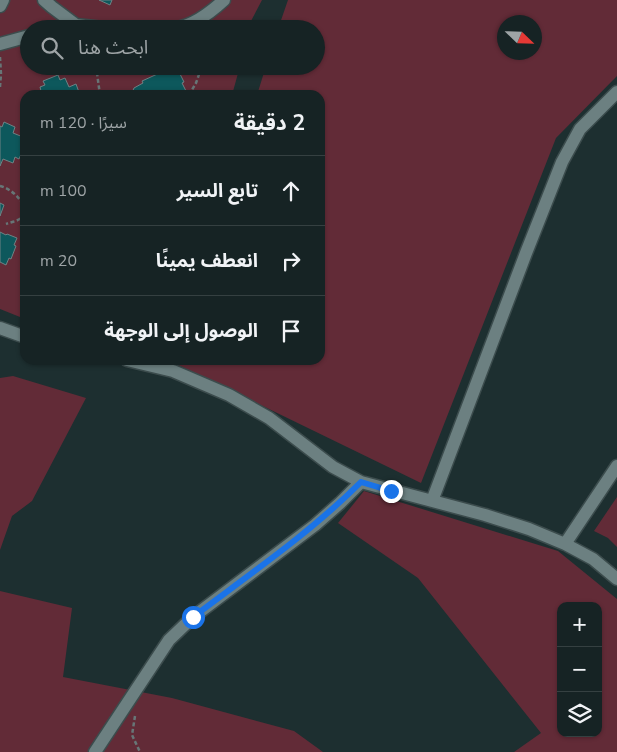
<!DOCTYPE html>
<html lang="ar">
<meta charset="utf-8">
<style>
:root{--surface:#162324;--page:#232f31;--text:#f1f3f6;--muted:#9ea4a6;--line:#354041}
body{margin:0;font-family:"Nunito Sans","Noto Sans Arabic",sans-serif;background:var(--page);color:var(--text);direction:rtl}
.controls{position:absolute;right:15px;bottom:15px;display:grid;overflow:hidden;border-radius:10px;box-shadow:0 1px 4px #0004}
.controls button{width:45px;height:45px;display:grid;place-items:center;padding:0;border:0;border-bottom:1px solid var(--line);background:var(--surface);color:var(--text);font:25px sans-serif}
.compass{position:absolute;left:497px;top:15px;width:45px;height:45px;border-radius:50%;background:var(--surface);box-shadow:0 1px 4px #0004;rotate:113deg}
.stop{position:absolute;width:15px;height:15px;margin:-11px;border:4px solid #1a73e8;border-radius:50%;background:#fff}
.stop.end{background:#1a73e8;border-color:#fff;box-shadow:0 1px 5px #0008}
.list{margin:0;padding:0;list-style:none}
h2{display:flex;justify-content:space-between;align-items:center;height:65px;margin:0;padding:0 20px;font-size:21px}
h2 small{font-size:16px;font-weight:400;color:var(--muted)}
.list li{display:grid;grid-template-columns:32px 1fr auto;gap:15px;align-items:center;box-sizing:border-box;height:70px;padding:0 20px;border-top:1px solid var(--line)}
.list b{display:block;font-size:19px;white-space:nowrap}
.list em{font-size:16px;font-style:normal;color:var(--muted)}
.icon{flex:none;width:28px;height:28px;fill:none;stroke:currentColor;stroke-width:2;stroke-linecap:round;stroke-linejoin:round}
.map{position:relative;flex:none;width:617px;height:752px;overflow:hidden;direction:ltr}
.search{position:absolute;background:var(--surface);box-shadow:0 1px 4px #0004;left:20px;top:20px;width:305px;height:55px;display:flex;align-items:center;gap:12px;box-sizing:border-box;padding:0 18px;border-radius:28px;color:var(--muted);font-size:19px}
.panel{position:absolute;background:var(--surface);box-shadow:0 1px 4px #0004;left:20px;top:90px;width:305px;height:275px;border-radius:15px;direction:rtl}
.map>svg:first-child{display:block}
.green{fill:#622b37;fill-rule:evenodd}
.building{fill:#0d585c;stroke:#6e8284}
.lines{fill:none;stroke-linecap:round;stroke-linejoin:round}
.minor-casing{stroke:#3c4c4d;stroke-width:15}
.path{stroke:#677677;stroke-width:2.5;stroke-dasharray:4 2.5;stroke-linecap:butt}
.minor{stroke:#6c8081;stroke-width:12}
.route{stroke:#1a73e8;stroke-width:6}
</style>
<div class="map">
<svg width="617" height="752" viewBox="0 0 617 752">
<rect width="100%" height="100%" fill="#1d2f30"/>
<path class="green" d="M0,0H262L251,21L249,29H29V66H240L232,95H25V319L0,309Z
M288,0H617V76L556,138L421,483L168,360H320V95H257L266,66H316V29H278ZM504,22H534V52H504Z
M13,376L86,398L32,501L12,516L0,550V378Z
M364,491L558,551L617,599V752H514L541,733L418,578L338,523ZM561,606H598V733H561Z
M617,497V547L608,538L594,531Z
M0,591L72,608L63,677L172,698L294,731L323,752H0Z"/>
<path class="building" d="M99,0H112L110,5Z
M170,66H174L176,71L178,70L184,82L182,83L186,91L177,95L174,94L172,95H131L134,88L143,83L142,81L164,71L163,70Z
M58,75L60,80L65,78L69,87L76,84L80,95H42L40,87L45,85L43,81Z
M4,122L15,127L13,133L23,137L21,141L25,143V145L19,159L15,157L13,163L3,159L0,166V126L2,127Z
M0,203L4,205L0,216Z
M0,232L6,235L7,234L17,238L14,245L16,246L11,259L9,258L6,265L0,262Z"/>
<g class="lines">
<g class="minor-casing">
<path id="minor" d="M44,0L52,7L76,25
M0,6L3,0
M58,29L76,25L112,29
M170,29C190,28 210,13 224,0
M0,44L29,36
M0,328L25,337
M127,360L173,371L229,395L269,418L333,467L361,482L485,515L529,529L565,544L593,559L617,579
M432,501L526,253L562,162L580,129L617,92
M565,544L617,466
M95,752L169,640L193,617L315,525L340,503L361,482"/>
</g>
<path class="path" d="M0,57L1,74L0,87
M96,66L100,95
M189,95L196,83L202,66
M0,186C11,188 32,206 21,218C18,221 11,222 6,224
M135,716L132,735L140,752"/>
<use href="#minor" class="minor"/>
</g>
<g class="lines">
<path class="route" d="M193,617C250,574 310,533 361,482L391,491"/>
</g>
</svg>
<div class="controls">
<button>+</button>
<button>−</button>
<button><svg class="icon" aria-label="layers" viewBox="0 0 24 24"><path d="M12 4l9 5-9 5-9-5zM3 14l9 5 9-5"/></svg></button>
</div>
<svg class="compass" viewBox="-18 -18 36 36"><path d="M0-13l5 13h-10z" fill="#e53935"/><path d="M0 13l5-13h-10z" fill="#9ea4a6"/></svg>
<div class="stop" style="left:193px;top:617px"></div>
<div class="stop end" style="left:391px;top:491px"></div>
<div class="search"><svg class="icon" aria-label="search" viewBox="0 0 24 24"><circle cx="10" cy="10" r="6"/><path d="M15 15l6 6"/></svg>ابحث هنا</div>
<section class="panel">
<h2>2 دقيقة<small>سيرًا · 120 m</small></h2>
<ul class="list">
<li><svg class="icon" aria-label="ahead" viewBox="0 0 24 24"><path d="M12 20V5M6 11l6-6 6 6"/></svg><div><b>تابع السير</b></div><em>100 m</em></li>
<li><svg class="icon" aria-label="right" viewBox="0 0 24 24"><path d="M7 20v-9h11M14 6l5 5-5 5"/></svg><div><b>انعطف يمينًا</b></div><em>20 m</em></li>
<li><svg class="icon" aria-label="arrive" viewBox="0 0 24 24"><path d="M6 21V4h12l-3 4 3 4H6"/></svg><div><b>الوصول إلى الوجهة</b></div></li>
</ul>
</section>
</div>
